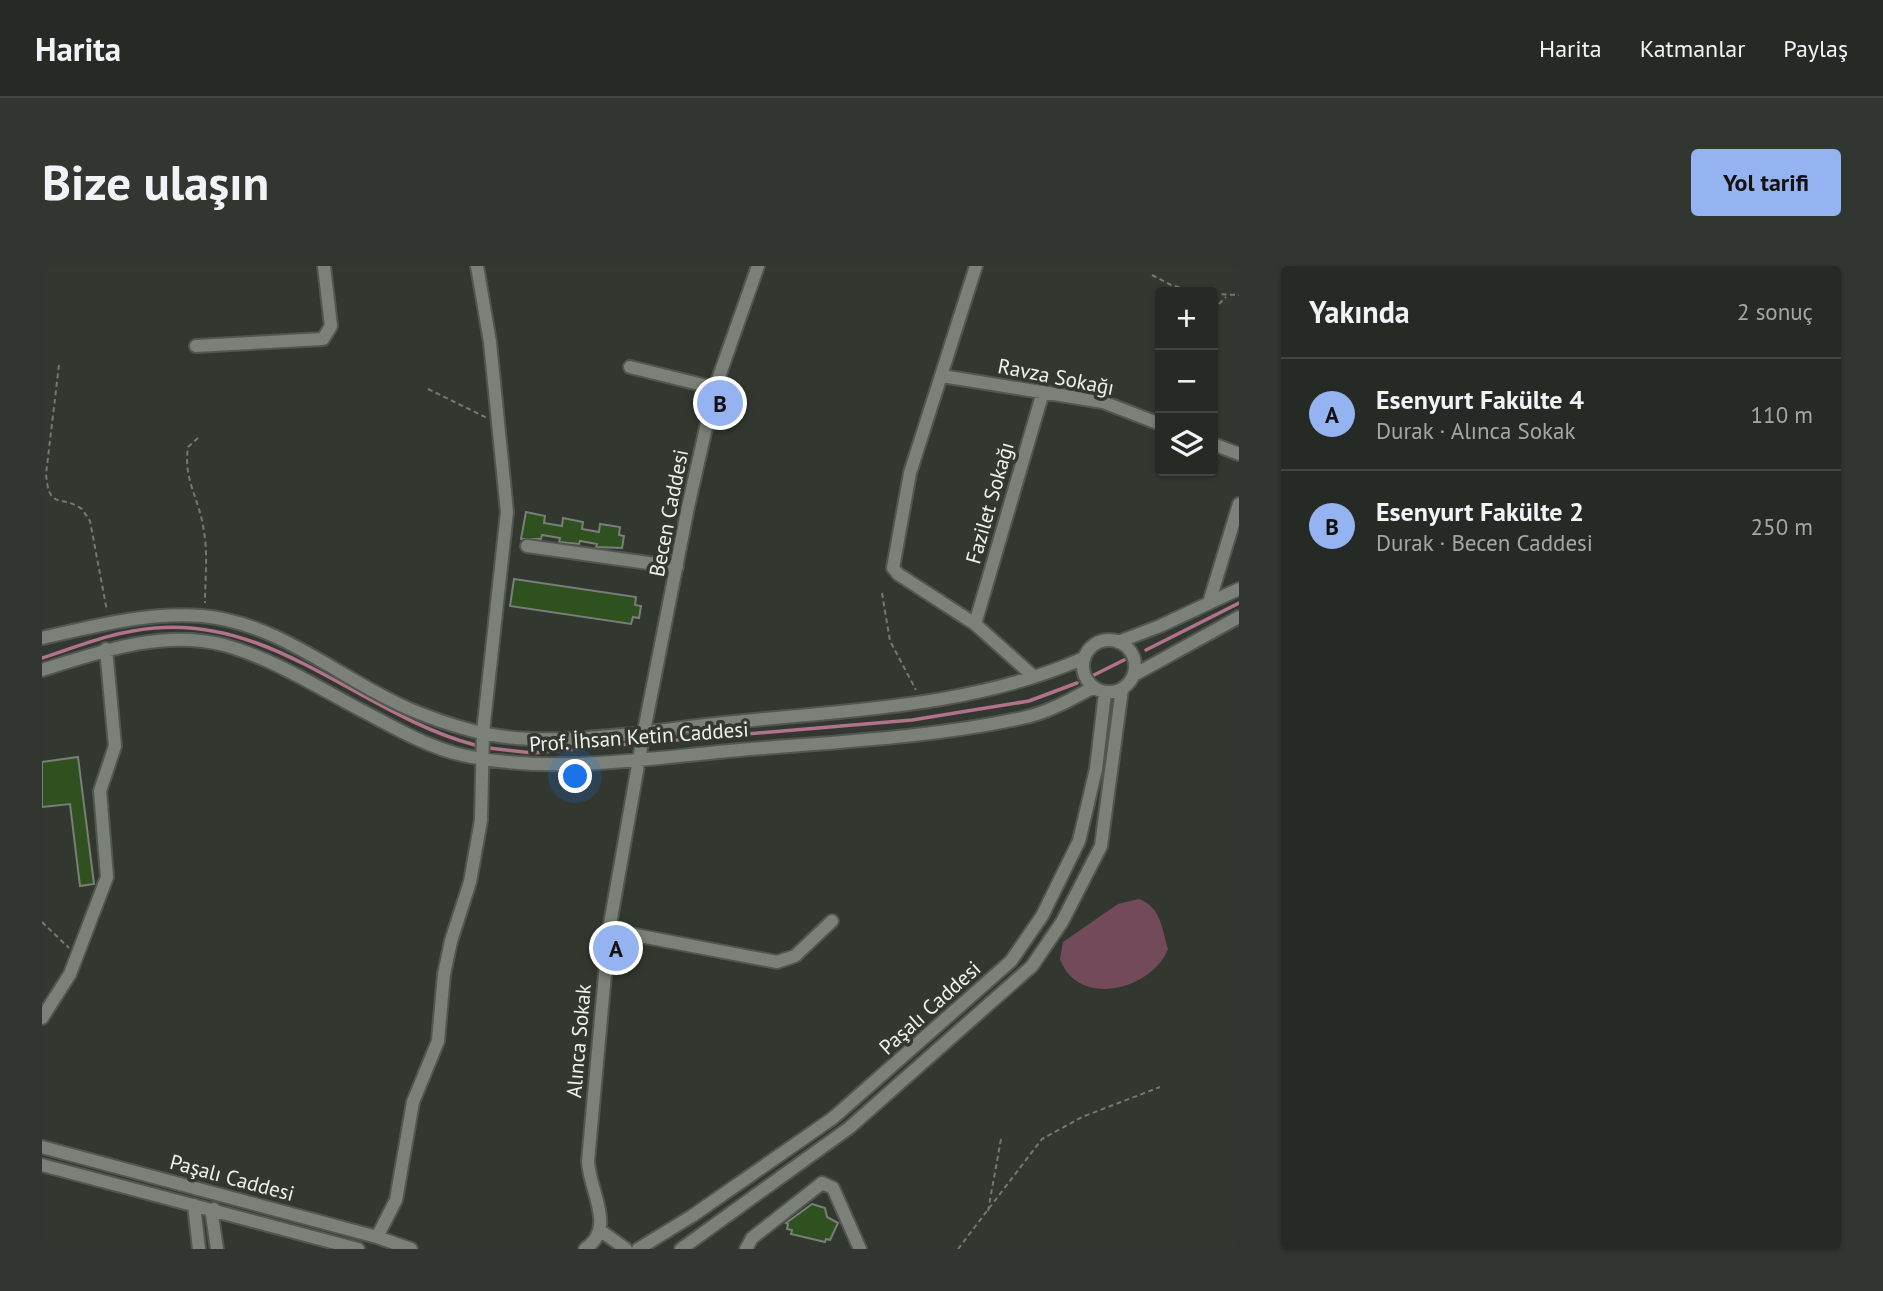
<!DOCTYPE html>
<html lang="tr">
<meta charset="utf-8">
<style>
:root{--surface:#262a24;--page:#323631;--text:#f1f3f6;--muted:#a4a7a6;--line:#424641;--accent:#95b2f1}
body{margin:0;font-family:"PT Sans",sans-serif;background:var(--page);color:var(--text)}
.controls{position:absolute;right:21px;top:21px;display:grid;overflow:hidden;border-radius:7px;box-shadow:0 2px 5px #0004}
.controls button{width:63px;height:63px;display:grid;place-items:center;padding:0;border:0;border-bottom:2px solid var(--line);background:var(--surface);color:var(--text);font:35px sans-serif}
.you{position:absolute;left:534px;top:511px;width:24px;height:24px;margin:-18px;border:5px solid #fff;border-radius:50%;background:#1a73e8;box-shadow:0 0 0 10px #1a73e833}
.badge{display:grid;place-items:center;width:46px;height:46px;border-radius:50%;background:var(--accent);color:#111;font-size:23px;font-weight:700}
.pin{position:absolute;translate:-50% -50%;border:4px solid #fff;box-shadow:0 2px 7px #0006}
.list{margin:0;padding:0;list-style:none}
h2{display:flex;justify-content:space-between;align-items:center;height:91px;margin:0;padding:0 28px;font-size:30px}
h2 small{font-size:23px;font-weight:400;color:var(--muted)}
.list li{display:grid;grid-template-columns:46px 1fr auto;gap:21px;align-items:center;box-sizing:border-box;height:112px;padding:0 28px;border-top:2px solid var(--line)}
.list b{display:block;font-size:26px;white-space:nowrap}
.list p{margin:0;font-size:23px;white-space:nowrap;color:var(--muted)}
.list em{font-size:23px;font-style:normal;color:var(--muted)}
.icon{flex:none;width:38px;height:38px;fill:none;stroke:currentColor;stroke-width:2;stroke-linecap:round;stroke-linejoin:round}
.map{position:relative;flex:none;width:1197px;height:983px;overflow:hidden;border-radius:7px}
header{display:flex;align-items:center;gap:42px;box-sizing:border-box;height:98px;padding:0 35px;background:var(--surface);border-bottom:2px solid var(--line)}
header strong{font-size:33px}
nav{display:flex;gap:38px;margin-inline-start:auto;font-size:24px}
.intro{display:flex;align-items:center;justify-content:space-between;box-sizing:border-box;height:168px;padding:0 42px}
h1{margin:0;font-size:49px}
.button{padding:18px 32px;border-radius:7px;background:var(--accent);color:#111;font-size:24px;font-weight:700}
main{display:flex;gap:42px;padding:0 42px}
aside{flex:1;background:var(--surface);border-radius:7px;box-shadow:0 2px 5px #0004}
.map>svg:first-child{display:block}
.green{fill:#724a5a}
.lines{fill:none;stroke-linecap:round;stroke-linejoin:round}
.stream{stroke:#b1728b;stroke-width:3.5}
.building{fill:#2f5120;stroke:#787f76;stroke-width:2}
.minor-casing{stroke:#51564f;stroke-width:16}
.path{stroke:#737871;stroke-width:2;stroke-dasharray:5 3.5;stroke-linecap:butt}
.minor{stroke:#7b8178;stroke-width:12}
.labels{text-anchor:middle;stroke-width:7;stroke-linejoin:round;paint-order:stroke}
.street-label{font-size:21px;fill:#eef1ec;stroke:#323830}
</style>
<header>
<strong>Harita</strong>
<nav><a>Harita</a><a>Katmanlar</a><a>Paylaş</a></nav>
</header>
<div class="intro"><h1>Bize ulaşın</h1><a class="button">Yol tarifi</a></div>
<main>
<div class="map">
<svg width="1197" height="983" viewBox="0 0 1197 983">
<rect width="100%" height="100%" fill="#323830"/>
<path class="green" d="M1097,633C1119,641 1120,663 1126,683C1110,724 1036,743 1018,693L1021,676L1076,638Z"/>
<g class="lines">
<path class="stream" d="M1104,384L1197,337
M0,392C37,380 73,365 113,362C233,351 323,450 433,479
M1048,411L1082,394
M611,476L870,454L987,435L1035,417
M447,482L491,487L587,478"/>
</g>
<path class="building" d="M484,246L503,250L502,257L520,260L521,252L541,256L540,263L557,266L558,258L578,261L577,269L582,270L580,282L554,281L555,278L538,275L537,278L517,276L518,272L500,269L499,273H479Z
M472,313L594,331L593,339L599,340L597,352L591,351L589,358L468,340Z
M36,491L52,618L38,620L28,538L0,541V496Z
M770,938L783,942L785,951L796,957L788,974L784,973L783,976L749,968L750,964L745,963L746,958L744,957Z"/>
<g class="lines">
<g class="minor-casing">
<path id="minor" d="M934,0L868,207L851,302L856,308L933,358L991,410
M154,80L281,73L289,60L282,0
M588,101L673,122
M900,110L1061,136L1118,158
M1171,178L1197,188
M485,280L635,301
M1167,337L1197,238
M933,358L1001,126
M0,372C53,360 106,346 160,350C240,357 301,416 372,445C389,452 409,459 428,464C501,485 606,465 681,457C802,444 929,442 1042,392
M1041 400a26 26 0 1 1 52 0a26 26 0 1 1-52 0Z
M1076,376L1118,360L1197,323
M0,404C57,386 121,363 182,379C229,392 272,419 315,442C348,459 384,481 420,489C510,509 607,492 697,484C792,476 887,472 980,452C1005,447 1028,434 1050,422
M1092,409L1197,351
M567,664L735,696L753,690L790,655
M0,752L28,708L65,611L58,525L73,480L64,383
M0,881L335,971L369,983
M0,899L316,983
M152,939L157,983
M172,943L170,949L175,983
M559,965L584,983
M335,971L354,934L371,836L396,775L402,708L409,675L428,616L439,554L441,466L465,246L448,76L435,0
M543,983C575,962 547,925 546,895L567,664L602,465L646,241L673,122L716,0
M596,983L650,950L791,852L969,695L1000,650L1037,575L1054,503L1063,427
M639,983L807,862L990,700L1020,656L1059,580L1080,423
M704,983L710,972L780,917L791,922L818,983"/>
</g>
<path class="path" d="M1110,9L1129,19L1155,26
M1171,28L1197,29
M1171,44L1184,31
M17,99L4,208C7,245 18,228 40,243L48,255L65,345
M386,123L445,152
M156,172L146,181C141,215 158,233 162,266C166,289 163,314 163,337
M840,327L848,375L874,424
M0,656L27,682
M946,945L959,873
M916,983L1000,873L1040,851L1118,821"/>
<use href="#minor" class="minor"/>
</g>
<g class="labels">
<g class="street-label">
<text transform="translate(1014 111) rotate(11)" y="7">Ravza Sokağı</text>
<text transform="translate(948 237) rotate(-74)" y="7">Fazilet Sokağı</text>
<text transform="translate(627 247) rotate(-79)" y="7">Becen Caddesi</text>
<text transform="translate(597 471) rotate(-4)" y="7">Prof. İhsan Ketin Caddesi</text>
<text transform="translate(888 742) rotate(-42)" y="7">Paşalı Caddesi</text>
<text transform="translate(537 775) rotate(-85)" y="7">Alınca Sokak</text>
<text transform="translate(190 912) rotate(15)" y="7">Paşalı Caddesi</text>
</g>
</g>
</svg>
<div class="controls">
<button>+</button>
<button>−</button>
<button><svg class="icon" aria-label="layers" viewBox="0 0 24 24"><path d="M12 4l9 5-9 5-9-5zM3 14l9 5 9-5"/></svg></button>
</div>
<div class="you"></div>
<div class="pin badge" style="left:574px;top:682px">A</div>
<div class="pin badge" style="left:678px;top:137px">B</div>
</div>
<aside>
<h2>Yakında<small>2 sonuç</small></h2>
<ul class="list">
<li><span class="badge">A</span><div><b>Esenyurt Fakülte 4</b><p>Durak · Alınca Sokak</p></div><em>110 m</em></li>
<li><span class="badge">B</span><div><b>Esenyurt Fakülte 2</b><p>Durak · Becen Caddesi</p></div><em>250 m</em></li>
</ul>
</aside>
</main>
